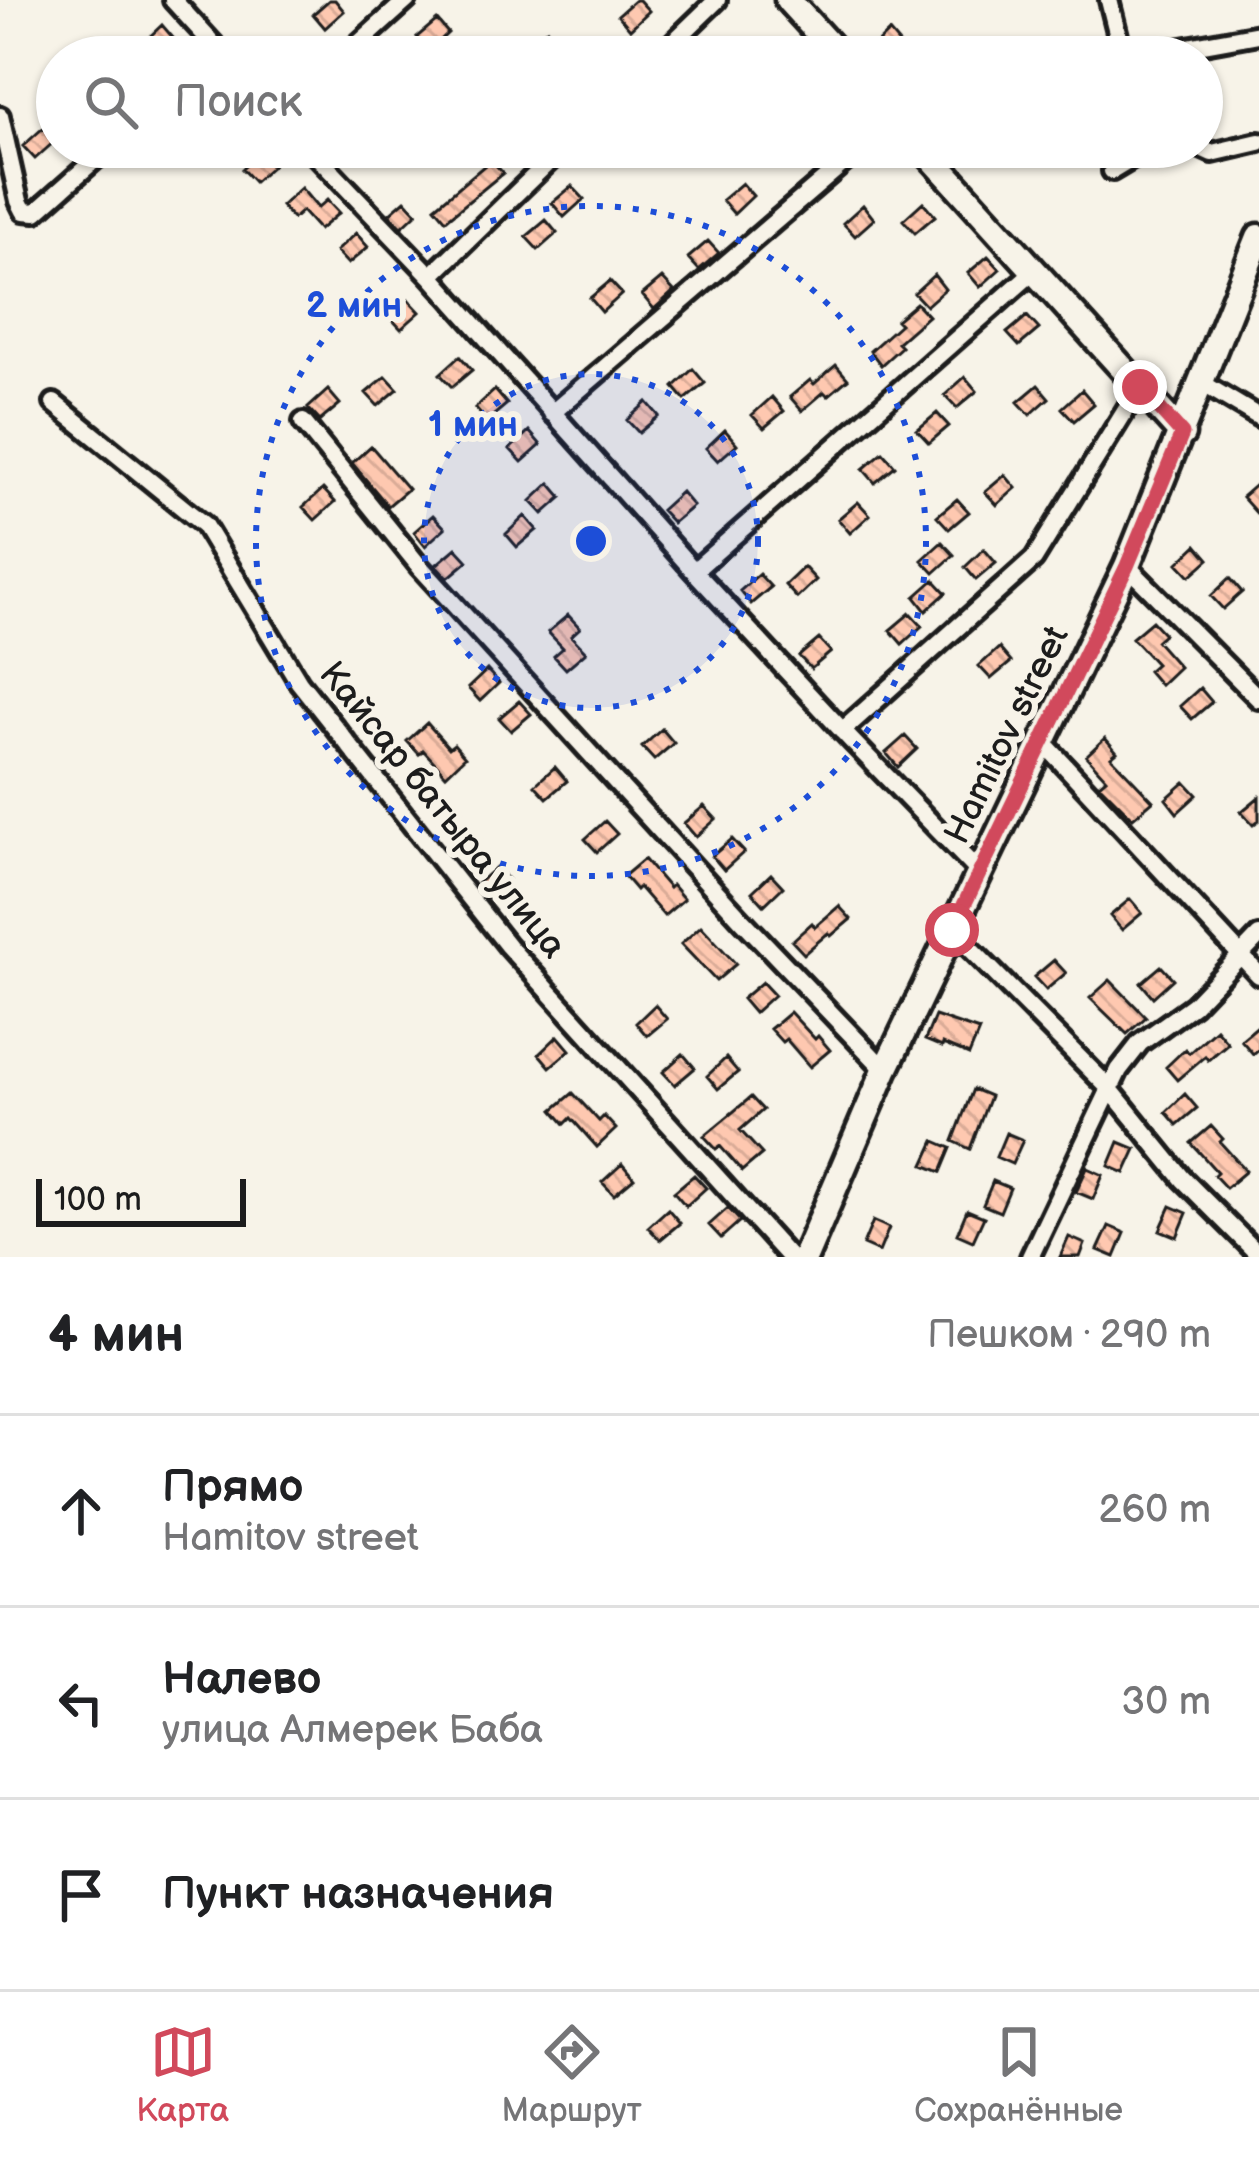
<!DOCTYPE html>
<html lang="ru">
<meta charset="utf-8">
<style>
:root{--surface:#fff;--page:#f2f2f2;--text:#202124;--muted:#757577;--line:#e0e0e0;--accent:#d1495b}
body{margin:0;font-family:"Balsamiq Sans",sans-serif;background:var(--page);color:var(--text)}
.scale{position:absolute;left:36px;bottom:30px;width:210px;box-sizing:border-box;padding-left:12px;border:6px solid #1c1c1c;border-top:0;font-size:33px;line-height:42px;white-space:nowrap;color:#1c1c1c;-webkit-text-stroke:9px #f7f3e8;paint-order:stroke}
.stop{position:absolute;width:36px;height:36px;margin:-27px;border:9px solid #d1495b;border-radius:50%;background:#fff}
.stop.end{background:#d1495b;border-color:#fff;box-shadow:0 3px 12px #0008}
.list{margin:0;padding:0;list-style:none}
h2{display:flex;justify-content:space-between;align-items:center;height:156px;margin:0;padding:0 48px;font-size:51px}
h2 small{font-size:39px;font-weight:400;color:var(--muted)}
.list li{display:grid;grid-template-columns:78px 1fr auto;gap:36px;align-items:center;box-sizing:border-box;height:192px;padding:0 48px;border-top:3px solid var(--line)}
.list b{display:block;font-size:45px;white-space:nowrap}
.list p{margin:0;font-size:39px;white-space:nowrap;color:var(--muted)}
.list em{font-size:39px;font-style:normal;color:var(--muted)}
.icon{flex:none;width:66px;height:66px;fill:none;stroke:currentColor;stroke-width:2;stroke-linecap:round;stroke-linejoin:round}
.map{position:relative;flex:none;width:1259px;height:1257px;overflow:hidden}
.search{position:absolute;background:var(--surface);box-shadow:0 3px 9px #0004;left:36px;right:36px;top:36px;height:132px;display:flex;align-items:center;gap:30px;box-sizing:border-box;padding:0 42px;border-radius:66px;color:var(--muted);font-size:45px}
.sheet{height:732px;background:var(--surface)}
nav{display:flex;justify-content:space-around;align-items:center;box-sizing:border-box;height:168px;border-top:3px solid var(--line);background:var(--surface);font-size:33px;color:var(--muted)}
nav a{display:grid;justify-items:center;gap:6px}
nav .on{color:var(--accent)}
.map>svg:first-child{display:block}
.building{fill:url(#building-back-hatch);stroke:#1c1c1c;stroke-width:3}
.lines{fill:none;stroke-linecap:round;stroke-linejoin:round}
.street-casing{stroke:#1c1c1c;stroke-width:26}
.secondary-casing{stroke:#1c1c1c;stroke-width:33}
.street{stroke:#f7f3e8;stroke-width:16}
.secondary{stroke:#f7f3e8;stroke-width:24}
.route{stroke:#d1495b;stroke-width:15}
.ring{fill:none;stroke:#1d4ed8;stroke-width:6;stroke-dasharray:6 12}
.labels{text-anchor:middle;stroke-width:12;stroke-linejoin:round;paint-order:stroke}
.street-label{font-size:36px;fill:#1c1c1c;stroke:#f7f3e8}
.centre{fill:#1d4ed8;stroke:#f7f3e8;stroke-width:6}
.ring-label{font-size:36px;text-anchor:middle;font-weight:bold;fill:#1d4ed8;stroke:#f7f3e8;stroke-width:12;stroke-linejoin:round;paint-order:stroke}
</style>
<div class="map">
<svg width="1259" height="1257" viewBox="0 0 1259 1257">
<defs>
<pattern id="building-back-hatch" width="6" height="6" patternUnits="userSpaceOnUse" patternTransform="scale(3)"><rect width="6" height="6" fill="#fec8b0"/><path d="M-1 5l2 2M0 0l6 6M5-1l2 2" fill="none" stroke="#d9ab97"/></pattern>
</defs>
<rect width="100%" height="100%" fill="#f7f3e8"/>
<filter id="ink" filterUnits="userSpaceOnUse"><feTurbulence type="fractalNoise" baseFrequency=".00833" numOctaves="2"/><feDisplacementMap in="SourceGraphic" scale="24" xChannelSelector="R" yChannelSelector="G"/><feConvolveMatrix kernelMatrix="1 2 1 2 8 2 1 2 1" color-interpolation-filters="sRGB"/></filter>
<g filter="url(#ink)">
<path class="building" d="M329,0H335L344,11L325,28L313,14Z
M635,0H639L649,11L630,29L618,15Z
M437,20L448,33L429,51L417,37Z
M162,25L174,39L170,42L184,57H155L143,43Z
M547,29L559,43L543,57H537L527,47Z
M889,32L901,46L889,57H876L870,50Z
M308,38L320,51L314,57H287Z
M43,128L55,141L35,159L23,146Z
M804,147H831L806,169L794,155Z
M262,151L273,165L254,182L242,169Z
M491,160L503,173L446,220L435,207Z
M742,183L753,196L734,214L722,200Z
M572,186L584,199L564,217L552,203Z
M301,188L318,208L327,200L339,213L319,230L302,211L293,219L281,206Z
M405,200L417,213L402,227L389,214Z
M923,202L935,216L915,233L903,220Z
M863,205L874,219L855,236L843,223Z
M546,220L557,233L538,250L526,237Z
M356,233L368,247L348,264L336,251Z
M708,241L719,253L699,270L688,258Z
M988,256L1000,269L980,287L968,273Z
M934,275L945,289L926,306L914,293Z
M662,278L674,291L654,309L642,295Z
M610,281L622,294L602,312L590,298Z
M408,299L420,312L401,329L389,316Z
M916,303L928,316L897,343L901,347L881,365L870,351L900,324L896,320Z
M1027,316L1039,329L1019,346L1007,333Z
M460,356L472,370L452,387L440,374Z
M836,365L848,379L828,396L824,392L802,411L790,397L810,380L814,384Z
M693,369L705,383L685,400L674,387Z
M386,376L398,389L378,406L366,393Z
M965,377L977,391L957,408L945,395Z
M1038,385L1049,398L1030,415L1018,402Z
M328,390L340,404L320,421L308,408Z
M495,390L507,404L487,421L475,408Z
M1082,390L1094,404L1074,421L1062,408Z
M772,397L784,411L764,428L752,415Z
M647,402L659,416L639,433L627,420Z
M937,413L949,426L929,443L917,430Z
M725,430L737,444L718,461L706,448Z
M529,431L541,445L522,462L510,449Z
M371,446L408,489L388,506L352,463Z
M883,452L895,466L875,483L863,469Z
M1005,475L1016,488L997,505L985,492Z
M1259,482V516L1242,497Z
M550,483L562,497L543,514L531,501Z
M323,489L335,502L315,520L303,507Z
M681,492L693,506L673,523L661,510Z
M957,499L969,512L949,529L937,516Z
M858,502L870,515L850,533L838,519Z
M433,515L445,528L425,546L414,532Z
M525,516L537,530L517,547L506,534Z
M942,542L954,555L934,573L922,560Z
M1197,545L1209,559L1190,576L1178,563Z
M456,548L468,561L448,578L436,565Z
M984,549L996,563L976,580L965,567Z
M804,567L816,580L797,598L785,585Z
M759,574L771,587L751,604L740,591Z
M1230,578L1242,592L1223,609L1211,596Z
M934,580L946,593L926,611L915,597Z
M910,613L922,626L902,644L890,630Z
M568,615L580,628L571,636L586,652L566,669L554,656L563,648L548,632Z
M1152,621L1164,634L1156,641L1179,667L1160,685L1148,671L1156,664L1132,638Z
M819,639L831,652L811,669L799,656Z
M999,648L1011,662L991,679L979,666Z
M487,670L499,683L480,701L468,688Z
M1200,688L1212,702L1192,719L1180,706Z
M519,701L531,714L511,731L499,718Z
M427,723L449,748L454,744L465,757L446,775L423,750L419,754L407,741Z
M662,729L674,743L654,760L642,747Z
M905,736L917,749L898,767L886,753Z
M1105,738L1117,752L1111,757L1153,801L1133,818L1099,784L1106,778L1086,756Z
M555,767L567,781L547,798L535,785Z
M1185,782L1197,795L1177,813L1166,799Z
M1259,797V820L1253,825L1241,812Z
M704,806L716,819L696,837L684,823Z
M605,821L617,834L597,852L585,839Z
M732,839L744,852L724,870L712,856Z
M644,859L669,888L672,885L684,899L664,916L639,887L636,890L624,876Z
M496,867L508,880L488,898L477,884Z
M771,874L783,887L764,905L752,892Z
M1130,899L1142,913L1122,930L1110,916Z
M839,906L851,919L831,936L828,933L804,954L792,941L812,923L815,927Z
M701,926L736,964L716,981L681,944Z
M1054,960L1066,973L1046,990L1034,977Z
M1161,966L1173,979L1153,997L1141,983Z
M1110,980L1146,1017L1127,1034L1090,998Z
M762,982L774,995L754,1013L742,999Z
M655,1005L667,1019L647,1036L636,1023Z
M790,1012L815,1039L818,1036L830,1050L810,1067L786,1039L782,1042L770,1029Z
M935,1016L979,1031L969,1055L943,1044L942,1047L925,1040Z
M1259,1025V1049L1253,1054L1241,1040Z
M1216,1029L1228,1043L1208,1060L1205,1056L1177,1080L1166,1067L1185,1049L1189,1053Z
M558,1036L570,1050L550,1067L539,1054Z
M683,1054L695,1068L675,1085L663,1072Z
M726,1058L738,1072L718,1089L707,1076Z
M973,1089L990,1096L970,1149L953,1141Z
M573,1093L599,1121L604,1116L616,1129L597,1147L571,1118L565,1124L553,1110Z
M1185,1094L1197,1108L1177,1125L1166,1112Z
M751,1097L763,1110L740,1130L762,1154L742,1171L720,1146L716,1149L704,1136Z
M1211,1126L1223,1139L1220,1142L1246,1171L1226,1188L1214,1175L1217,1172L1191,1143Z
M1006,1133L1023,1140L1012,1164L996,1157Z
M935,1141L951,1148L941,1172L924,1165Z
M1119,1142L1136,1149L1125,1173L1109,1166Z
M622,1164L634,1178L614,1195L602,1182Z
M1087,1168L1103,1175L1093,1199L1076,1192Z
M694,1175L706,1188L686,1206L674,1192Z
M993,1181L1010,1188L1000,1212L983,1205Z
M1171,1206L1187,1213L1177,1237L1160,1230Z
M728,1208L740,1221L721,1238L709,1225Z
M668,1209L680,1223L660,1240L648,1227Z
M967,1210L984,1217L973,1241L957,1234Z
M873,1221L889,1228L879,1252L863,1245Z
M1109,1226L1125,1233L1115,1257L1098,1250Z
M1069,1237L1085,1244L1080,1257H1060Z"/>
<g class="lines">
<g class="street-casing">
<path id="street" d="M173,0L225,57
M1109,0L1120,44L1138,56L1259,34
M344,57L407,0
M658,57L717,0
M0,116L19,201L24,211L36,212L109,147
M308,147L431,276L694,571L851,740L978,871
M1199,147L1212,153L1259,142
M1112,171L1152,147
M431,276L564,147
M1202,383L1259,417
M54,403L204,525L299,682L508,946L789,1257
M552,413L862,147
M303,422L420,567L742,920L885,1070
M1127,566L1259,699
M694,571L1034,271
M842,731L1034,559L1140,387
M1042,741L1259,975
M952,930L1109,1088L1183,1179L1259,1255
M1030,1257L1119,1070L1140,1043L1193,1005L1259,936"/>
</g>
<g class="secondary-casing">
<path id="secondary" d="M788,0L840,57
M922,147L1182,434
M805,1257L885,1070L1127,566L1259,237"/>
</g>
<use href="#street" class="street"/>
<use href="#secondary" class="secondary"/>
</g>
</g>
<g class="lines" filter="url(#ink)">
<path class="route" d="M952,930L1127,566L1182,434L1140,387"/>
</g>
<circle cx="591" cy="541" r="167" fill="#1d4ed8" fill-opacity=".12"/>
<g class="ring">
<circle cx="591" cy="541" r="167"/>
<circle cx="591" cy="541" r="335"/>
</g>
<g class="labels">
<g class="street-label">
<text transform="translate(1005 734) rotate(-64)" y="13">Hamitov street</text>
<text transform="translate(444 809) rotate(51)" y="13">Кайсар батыра улица</text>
</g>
</g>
<circle cx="591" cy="541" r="18" class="centre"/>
<g class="ring-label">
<text x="354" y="317">2 мин</text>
<text x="473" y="436">1 мин</text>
</g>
</svg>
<div class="scale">100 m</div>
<div class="stop" style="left:952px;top:930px"></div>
<div class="stop end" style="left:1140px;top:387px"></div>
<div class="search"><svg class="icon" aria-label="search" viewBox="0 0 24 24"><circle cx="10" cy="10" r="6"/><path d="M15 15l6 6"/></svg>Поиск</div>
</div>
<section class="sheet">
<h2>4 мин<small>Пешком · 290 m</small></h2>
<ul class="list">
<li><svg class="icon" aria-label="ahead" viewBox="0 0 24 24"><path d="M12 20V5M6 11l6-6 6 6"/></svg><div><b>Прямо</b><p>Hamitov street</p></div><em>260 m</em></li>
<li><svg class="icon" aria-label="left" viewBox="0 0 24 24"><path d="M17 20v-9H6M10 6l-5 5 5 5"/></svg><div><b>Налево</b><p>улица Алмерек Баба</p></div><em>30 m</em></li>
<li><svg class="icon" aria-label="arrive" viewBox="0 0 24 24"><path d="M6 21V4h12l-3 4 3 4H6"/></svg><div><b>Пункт назначения</b></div></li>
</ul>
</section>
<nav>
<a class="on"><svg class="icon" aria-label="map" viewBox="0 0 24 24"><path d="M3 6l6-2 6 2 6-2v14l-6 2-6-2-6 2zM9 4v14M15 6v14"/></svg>Карта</a>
<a><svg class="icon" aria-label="directions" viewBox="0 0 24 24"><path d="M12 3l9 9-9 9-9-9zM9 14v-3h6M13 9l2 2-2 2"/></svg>Маршрут</a>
<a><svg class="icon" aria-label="saved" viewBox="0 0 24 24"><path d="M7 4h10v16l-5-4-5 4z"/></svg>Сохранённые</a>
</nav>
